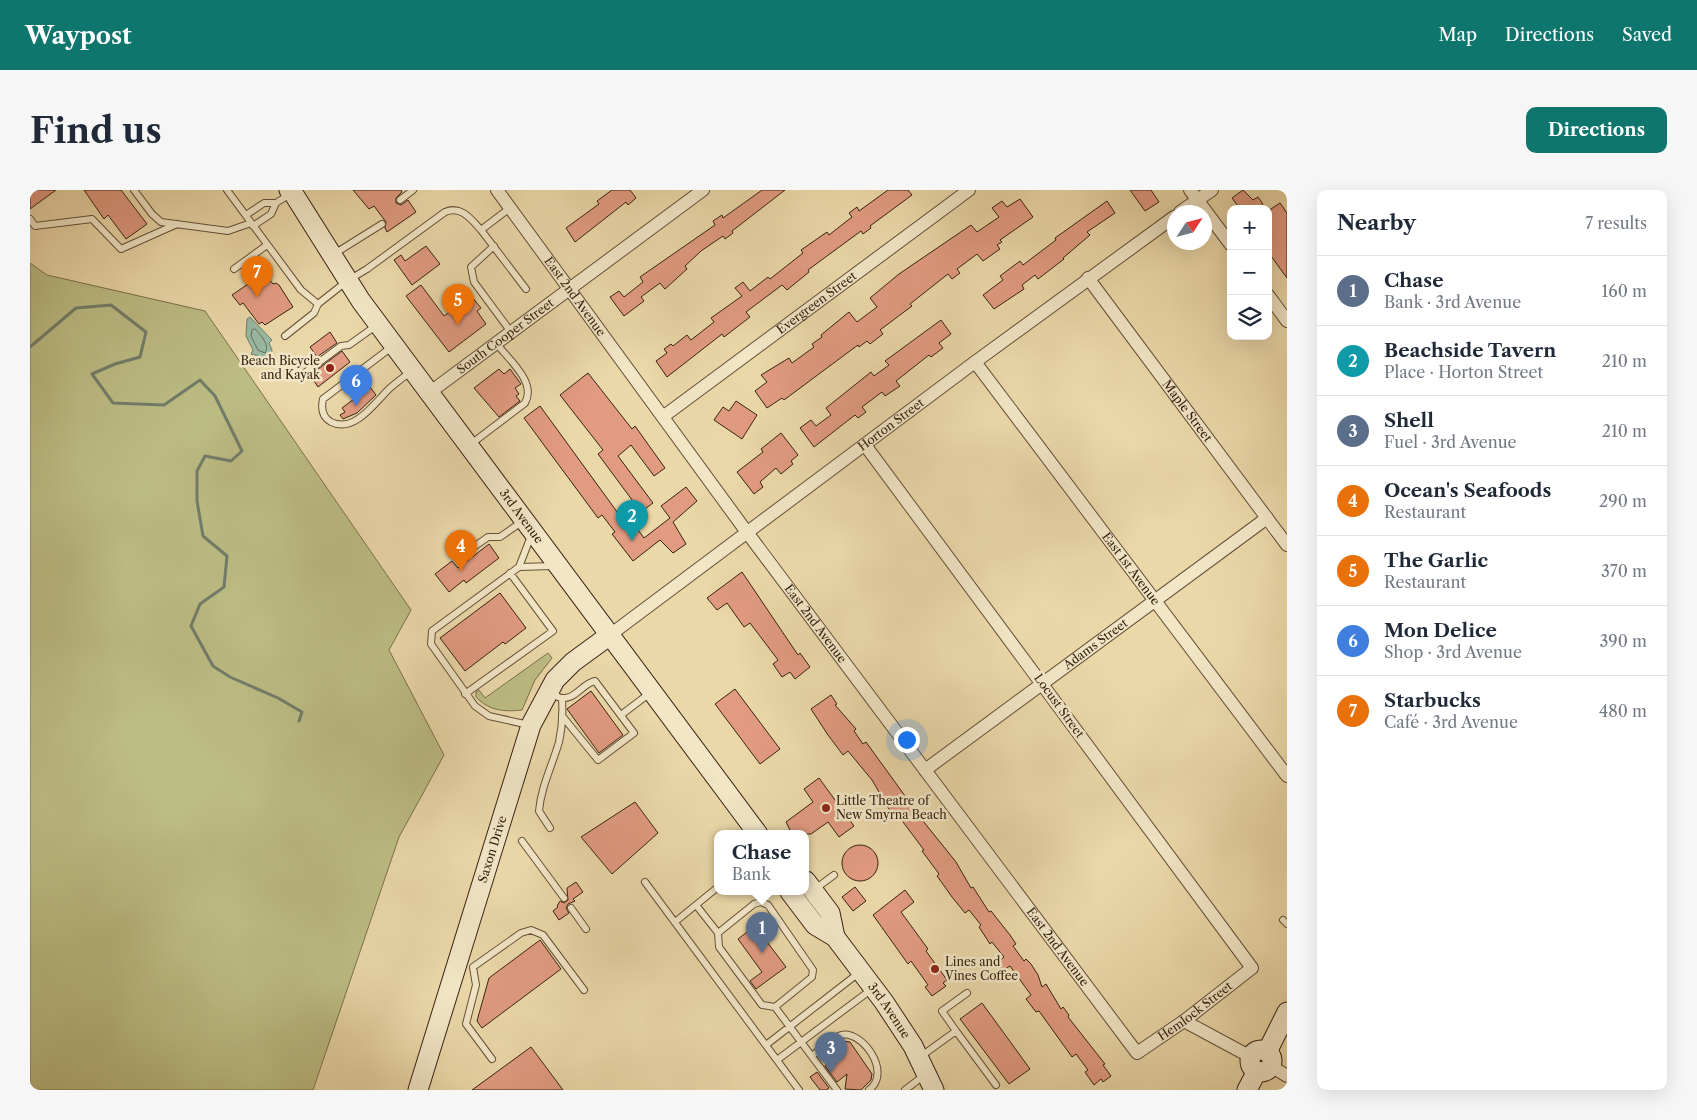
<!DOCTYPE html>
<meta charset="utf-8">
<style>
:root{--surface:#fff;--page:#f6f6f7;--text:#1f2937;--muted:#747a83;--line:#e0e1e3;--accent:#0f766e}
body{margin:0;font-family:"Libre Caslon Text",serif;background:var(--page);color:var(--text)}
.controls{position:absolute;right:15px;top:15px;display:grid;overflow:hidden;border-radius:10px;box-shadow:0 5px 20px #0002}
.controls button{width:45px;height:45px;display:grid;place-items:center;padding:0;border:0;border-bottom:1px solid var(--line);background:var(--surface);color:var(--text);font:25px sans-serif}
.compass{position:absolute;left:1137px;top:15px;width:45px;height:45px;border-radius:50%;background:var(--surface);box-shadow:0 5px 20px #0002;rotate:54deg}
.you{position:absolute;left:876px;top:549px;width:18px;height:18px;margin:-12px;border:4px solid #fff;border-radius:50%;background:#1a73e8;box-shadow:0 0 0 8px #1a73e833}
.badge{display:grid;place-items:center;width:32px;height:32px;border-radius:50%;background:var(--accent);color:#fff;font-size:16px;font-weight:700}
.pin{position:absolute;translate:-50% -41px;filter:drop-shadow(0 1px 2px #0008)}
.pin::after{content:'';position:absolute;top:26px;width:18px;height:15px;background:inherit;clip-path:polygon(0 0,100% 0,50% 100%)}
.popup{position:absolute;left:684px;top:640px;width:95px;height:65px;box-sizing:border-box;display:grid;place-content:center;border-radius:10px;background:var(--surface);filter:drop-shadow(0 1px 4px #0005);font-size:16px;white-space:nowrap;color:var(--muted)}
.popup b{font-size:19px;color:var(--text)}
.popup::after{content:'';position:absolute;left:50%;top:100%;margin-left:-10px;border:10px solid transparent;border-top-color:var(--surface)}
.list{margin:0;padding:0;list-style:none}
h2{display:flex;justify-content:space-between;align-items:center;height:65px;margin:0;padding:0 20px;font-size:21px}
h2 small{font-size:16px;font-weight:400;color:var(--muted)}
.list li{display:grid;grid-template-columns:32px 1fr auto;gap:15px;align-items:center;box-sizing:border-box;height:70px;padding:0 20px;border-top:1px solid var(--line)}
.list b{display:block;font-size:19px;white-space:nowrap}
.list p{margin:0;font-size:16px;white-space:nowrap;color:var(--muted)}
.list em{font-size:16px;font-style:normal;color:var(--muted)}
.icon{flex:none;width:28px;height:28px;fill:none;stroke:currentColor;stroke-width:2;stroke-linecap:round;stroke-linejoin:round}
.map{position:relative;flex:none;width:1257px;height:900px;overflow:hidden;border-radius:10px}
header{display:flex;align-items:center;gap:30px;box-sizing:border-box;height:70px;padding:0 25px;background:var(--accent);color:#fff}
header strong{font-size:24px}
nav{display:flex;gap:28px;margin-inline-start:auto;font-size:18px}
.intro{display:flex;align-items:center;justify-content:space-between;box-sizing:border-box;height:120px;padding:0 30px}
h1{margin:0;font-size:35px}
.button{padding:12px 22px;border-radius:10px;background:var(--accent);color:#fff;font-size:18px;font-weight:700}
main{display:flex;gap:30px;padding:0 30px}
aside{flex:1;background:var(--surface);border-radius:10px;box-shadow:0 5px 20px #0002}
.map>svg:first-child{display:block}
.green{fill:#bcbd84;stroke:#7a704b}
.water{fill:#99baa4;stroke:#727d6a}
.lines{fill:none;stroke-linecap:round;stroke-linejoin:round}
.shore{stroke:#686e5b;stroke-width:1}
.stream{stroke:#727d6a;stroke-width:3}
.building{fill:#e19b81;stroke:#372212}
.lane-casing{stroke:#645038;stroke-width:8}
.street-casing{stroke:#645038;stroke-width:14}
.secondary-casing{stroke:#372212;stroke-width:21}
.lane{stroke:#f2e6c7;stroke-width:6}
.street{stroke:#f2e6c7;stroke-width:12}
.secondary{stroke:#f2e6c7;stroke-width:19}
.poi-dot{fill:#8f2418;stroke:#f2e6c7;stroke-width:2}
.labels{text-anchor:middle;stroke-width:5;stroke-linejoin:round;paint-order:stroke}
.street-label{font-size:12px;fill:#372212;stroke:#f2e6c7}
.poi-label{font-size:12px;fill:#372212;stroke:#f2e6c7;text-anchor:start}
</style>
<header>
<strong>Waypost</strong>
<nav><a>Map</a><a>Directions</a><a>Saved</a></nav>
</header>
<div class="intro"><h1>Find us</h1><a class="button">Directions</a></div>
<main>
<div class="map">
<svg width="1257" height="900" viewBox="0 0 1257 900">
<rect width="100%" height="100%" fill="#ebd8a9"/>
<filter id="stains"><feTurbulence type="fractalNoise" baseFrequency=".004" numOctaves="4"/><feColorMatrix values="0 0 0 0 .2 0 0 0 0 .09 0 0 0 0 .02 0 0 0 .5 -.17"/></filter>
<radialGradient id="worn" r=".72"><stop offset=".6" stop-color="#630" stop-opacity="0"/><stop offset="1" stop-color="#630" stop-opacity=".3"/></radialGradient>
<path class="green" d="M0,73L17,85L175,121L381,420L359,460L414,565L369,647L283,900H0Z
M518,463L522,468L505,490L492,520C475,522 459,521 446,507V502L449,500L455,508Z"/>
<path class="water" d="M220,127L242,150L239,153L242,160L239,175L234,176L229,166L221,164L223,160L216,146L217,129Z"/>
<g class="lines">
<path class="shore" d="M225,139C231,145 240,155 235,163L228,160L221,146L222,140Z"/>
<path class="stream" d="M0,157L46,118L81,115L116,142L110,167L85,174L62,184L83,213L134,215L170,190L185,206L212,261L201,271L175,266L167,281V311L173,346L197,366L194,397L170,414L161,436L183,476L200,487L248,508L272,522L269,531"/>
</g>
<path class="building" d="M0,0H26L0,19Z
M54,0H91L117,34L96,49L78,25L74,29Z
M323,0H371L372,2L366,8V13L371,15L378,10L386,22L357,42L355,38L356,32L344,16L339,19Z
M582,0H600L606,8L598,15L596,12L545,52L536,38L569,14L567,11Z
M732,0H755L702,41L703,43L695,49L693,46L671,61L655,76L657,79L635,99L630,93L611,107L614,111L594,126L580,107L589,101L594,107L613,92L610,87L685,35L683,31L692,25L693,28Z
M858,0H878L882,5L840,36L841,38L833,44L831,41L778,80L779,82L757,100L752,95L716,122L720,127L694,147L692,144L637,187L626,171L637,163L634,159L641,154L643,156L657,145L661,150L684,132L681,128L712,106L705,98L713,92L720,101L738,87L740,89L773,63L771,60L797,42L799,45L822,27L819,23L827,17L829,21Z
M1100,0H1121L1129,12L1115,21Z
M1213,0L1223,10L1228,7L1233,14L1229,17L1230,19H1210L1202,8Z
M990,9L1003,27L970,50L972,52L967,55L970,59L953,71L947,64L927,79L930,83L922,89L918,84L880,114L882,116L850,140L853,144L840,154L837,151L829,157L828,155L754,210L752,208L737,218L725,201L737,192L731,185L759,168L762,173L784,157L782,154L792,147L791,145L819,122L827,132L847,117L840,108L869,84L941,35L947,42L969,27L962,18L972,11L977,17Z
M1077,11L1085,23L1057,42L1060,45L1033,68L1034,69L1008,89L1005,85L992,95L994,99L964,119L953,105L973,90L970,86L990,71L993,75L1026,50L1025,48Z
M1250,13L1257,23V88L1238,62V21Z
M396,56L410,74L382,95L364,70L371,65L375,71Z
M234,83L243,94L246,93L249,95L263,117L235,135L232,132L229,134L213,113L210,115L202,105Z
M391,95L414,126L441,106L451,118L447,121L456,134L419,162L376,106Z
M911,130L921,144L909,153L913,158L901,167L899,165L866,191L870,196L855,206L852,202L832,217L836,222L828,228L825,225L784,257L770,238L781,230L786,236L801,225L796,218L841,182L844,186L859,175L855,171Z
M300,142L307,153L287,167L280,157Z
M312,161L320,172L288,197L280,185Z
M469,179L474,184L480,179L491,194L485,198L489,204L486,206L490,211L469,227L444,198Z
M558,183L602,239L605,236L635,278L624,286L601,255L588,266L623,313L611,322L568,264L573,260L530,205Z
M340,197L346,205L327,223L313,229L310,225L315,222L312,218Z
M706,211L727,225L712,249L684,230L693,217L699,221Z
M510,216L601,341L606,337L614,348L640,328L631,316L656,297L667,311L643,332L656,354L643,363L630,350L603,371L582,344L585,342L572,325L568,328L494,228Z
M751,243L768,265L761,271L763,274L751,284L746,278L730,292L733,297L724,304L707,282L733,262L731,259Z
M459,354L469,368L436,393L434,390L419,402L405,384L422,371L428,378Z
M712,382L768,465L770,463L780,477L765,489L760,482L752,487L743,474L748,470L720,433L714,437L697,413L687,420L677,408Z
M470,403L496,438L475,454L473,452L435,481L410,448Z
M705,499L750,559L730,574L685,514Z
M561,501L593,545L569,563L537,519Z
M801,505L807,514L805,515L826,539L824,541L833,554L836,552L878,610L877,611L926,672L941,698L943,697L959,722L961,721L980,745L986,754L983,756L994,771L996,769L1001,774L1008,785L1012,797L1016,794L1031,819L1033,817L1039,825L1038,827L1075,874L1073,875L1081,886L1073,892L1071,889L1064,895L1055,882L1058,880L1046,864L1042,867L1009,821L1006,822L996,809L1001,805L980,776L972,781L967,774L974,767L962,752L960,754L949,737L951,735L939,720L935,723L922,707L907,686L909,684L892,661L894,660L870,628L866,631L842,590L818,561L813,565L798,545L781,519Z
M789,588L824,636L809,647L798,632L781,644H762L756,632L783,612L774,599Z
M605,612L628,643L582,684L551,647Z
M812 673a18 18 0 1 1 36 0a18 18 0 1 1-36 0Z
M546,692L553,702L543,709L545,711L538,714L536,718L539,723L529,730L523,721L528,717L527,716L530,711L534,713L538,710L537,698Z
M825,697L836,711L823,721L812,707Z
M875,700L884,712L871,722L898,759L896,761L917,790L913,793L916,796L902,806L895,797L898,795L881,771L878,774L843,725Z
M725,736L756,777L726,799L720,791L732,782L708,749Z
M510,750L531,779L452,838L447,831L459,788Z
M952,813L1000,879L979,894L930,829Z
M811,851L820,852L842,884L841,890L831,900L815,899L817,884L807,892L795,876L803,870L797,862Z
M501,857L533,900H442Z
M787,882L799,898L796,900H790L780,887Z"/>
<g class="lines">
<g class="lane-casing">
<path id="lane" d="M104,0L122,24L131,32L198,41L221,33
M197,0L271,100L288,114L317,91L337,79L415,22C431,15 441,29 451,40L480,18
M370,10L383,0
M216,25L234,13H246L260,4
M0,29L5,36L62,29L91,59L147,34
M223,36L241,24L246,13
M451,40L496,99
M464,56L441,77L444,92L481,142
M304,64L352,34
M204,79L237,55
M255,146L284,123L288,114
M363,156L293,209C291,218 292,227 301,232C325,244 346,211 360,198C367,192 375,186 382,181
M272,185L311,156L319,155L347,135
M441,254L495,213C507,192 478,169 466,153
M501,346L489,377L523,376
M428,368L458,347H470L493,331
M489,377L402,441L401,454L445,516L459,526L499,535
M523,501L528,507C544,513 552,493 565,491L604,543L568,570L533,527
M435,504L523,441L480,383
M591,525L620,503
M520,638L509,621C511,597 522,576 529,552C532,538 533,524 532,509
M492,651L534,708
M615,692L769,900
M785,699L804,685
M666,715L688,743L724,714L731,712L738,715L783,780L782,787L745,817L807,900
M541,718L556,739
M1253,730L1257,734
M645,732L688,697
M688,743L689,757L732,815L745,817
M926,841L966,895
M736,855L830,782
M782,866C790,860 801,848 811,845C831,839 863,882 839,900
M890,867L926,841L912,821L937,803
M462,869L436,834L446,795L443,777L491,743L501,740L513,745L554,800
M747,870L842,799
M875,900L896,884"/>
</g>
<g class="street-casing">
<g id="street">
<path id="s1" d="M467,0L716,341L1107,863L1154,831L1222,778L835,255"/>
<path d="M1160,0L1201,55"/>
<path d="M1150,22L1182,0"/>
<path id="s2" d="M1058,88L1257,355"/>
<path d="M1238,105L1257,131"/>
<path id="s3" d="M945,172L1257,586"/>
<path id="s4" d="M399,203L673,0"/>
<path id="s5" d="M634,226L939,0"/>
<path id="s6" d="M580,445L945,172L1144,27"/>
<path id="s7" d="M895,580L1237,328"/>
<path d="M1154,831L1221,867"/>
<path d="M1241,876L1257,886"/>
</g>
</g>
<g class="secondary-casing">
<g id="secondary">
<path id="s8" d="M259,0L263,3L331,111L728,644"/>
<path d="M776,691L800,723L805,747"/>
<path id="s9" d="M760,702L785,735L805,747L854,812L883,856L904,900"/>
<circle cx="1231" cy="871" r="11"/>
<path d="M1237,862L1257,822"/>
<path id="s10" d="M388,900L501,535L525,490L543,472L580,445"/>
<path d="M1217,900L1227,881"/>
</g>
</g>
<use href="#lane" class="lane"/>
<use href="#street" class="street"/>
<use href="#secondary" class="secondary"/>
</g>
<g class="poi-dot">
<circle cx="300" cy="178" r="5"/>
<circle cx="796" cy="618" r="5"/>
<circle cx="905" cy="779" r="5"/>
</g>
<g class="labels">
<g class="street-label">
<text dy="4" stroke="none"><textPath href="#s1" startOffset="132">East 2nd Avenue</textPath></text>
<text dy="4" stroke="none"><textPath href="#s5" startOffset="190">Evergreen Street</textPath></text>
<text dy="4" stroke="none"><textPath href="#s4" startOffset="95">South Cooper Street</textPath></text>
<text dy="4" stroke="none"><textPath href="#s2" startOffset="166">Maple Street</textPath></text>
<text dy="4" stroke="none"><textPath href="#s6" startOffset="351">Horton Street</textPath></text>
<text dy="4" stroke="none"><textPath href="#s8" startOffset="401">3rd Avenue</textPath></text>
<text dy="4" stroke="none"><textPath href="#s3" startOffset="259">East 1st Avenue</textPath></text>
<text dy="4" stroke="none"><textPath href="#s1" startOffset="538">East 2nd Avenue</textPath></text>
<text dy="4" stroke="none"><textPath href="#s7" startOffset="212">Adams Street</textPath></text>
<text transform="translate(1029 516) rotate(54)" y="4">Locust Street</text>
<text dy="4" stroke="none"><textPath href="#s10" startOffset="252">Saxon Drive</textPath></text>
<text dy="4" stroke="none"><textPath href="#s1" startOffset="942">East 2nd Avenue</textPath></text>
<text dy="4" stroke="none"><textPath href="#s9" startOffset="156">3rd Avenue</textPath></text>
<text dy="4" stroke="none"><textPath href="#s1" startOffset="1146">Hemlock Street</textPath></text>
</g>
<g class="poi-label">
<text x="290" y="175" text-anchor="end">Beach Bicycle<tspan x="290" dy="14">and Kayak</tspan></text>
<text x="806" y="615">Little Theatre of<tspan x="806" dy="14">New Smyrna Beach</tspan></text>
<text x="915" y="776">Lines and<tspan x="915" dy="14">Vines Coffee</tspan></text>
</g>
</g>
<rect width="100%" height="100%" filter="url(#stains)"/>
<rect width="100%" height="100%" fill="url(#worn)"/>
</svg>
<div class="controls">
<button>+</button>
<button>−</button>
<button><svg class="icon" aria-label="layers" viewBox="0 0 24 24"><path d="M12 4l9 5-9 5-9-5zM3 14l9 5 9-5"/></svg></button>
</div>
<svg class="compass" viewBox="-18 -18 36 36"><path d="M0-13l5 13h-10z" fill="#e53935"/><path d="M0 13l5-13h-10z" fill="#747a83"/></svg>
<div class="you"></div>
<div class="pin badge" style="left:732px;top:763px;background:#5c6f8a">1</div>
<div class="popup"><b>Chase</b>Bank</div>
<div class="pin badge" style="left:602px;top:351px;background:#0f9aa8">2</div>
<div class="pin badge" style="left:801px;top:883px;background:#5c6f8a">3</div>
<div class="pin badge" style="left:431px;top:381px;background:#e8710a">4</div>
<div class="pin badge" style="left:428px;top:135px;background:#e8710a">5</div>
<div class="pin badge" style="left:326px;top:216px;background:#3f7fe0">6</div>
<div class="pin badge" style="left:227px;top:107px;background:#e8710a">7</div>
</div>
<aside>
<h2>Nearby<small>7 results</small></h2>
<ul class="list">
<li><span class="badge" style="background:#5c6f8a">1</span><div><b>Chase</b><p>Bank · 3rd Avenue</p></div><em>160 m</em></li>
<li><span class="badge" style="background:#0f9aa8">2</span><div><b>Beachside Tavern</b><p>Place · Horton Street</p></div><em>210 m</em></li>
<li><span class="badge" style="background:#5c6f8a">3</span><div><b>Shell</b><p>Fuel · 3rd Avenue</p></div><em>210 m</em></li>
<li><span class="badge" style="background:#e8710a">4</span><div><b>Ocean's Seafoods</b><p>Restaurant</p></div><em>290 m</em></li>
<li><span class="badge" style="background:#e8710a">5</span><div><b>The Garlic</b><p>Restaurant</p></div><em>370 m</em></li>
<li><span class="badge" style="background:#3f7fe0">6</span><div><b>Mon Delice</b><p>Shop · 3rd Avenue</p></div><em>390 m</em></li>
<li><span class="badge" style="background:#e8710a">7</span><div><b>Starbucks</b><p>Café · 3rd Avenue</p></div><em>480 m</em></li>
</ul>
</aside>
</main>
